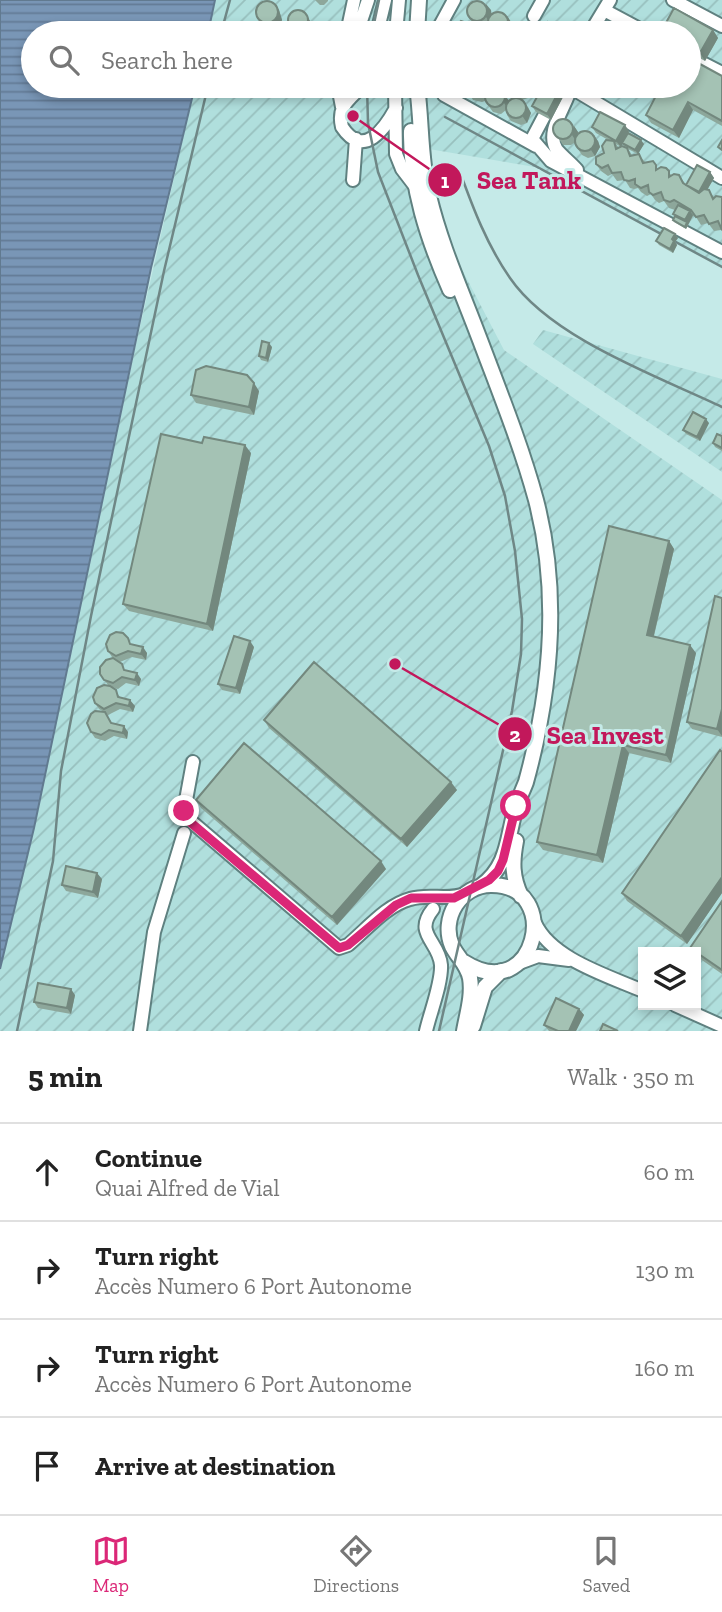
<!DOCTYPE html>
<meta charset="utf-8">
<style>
:root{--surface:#fff;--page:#f2f2f2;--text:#222;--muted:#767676;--line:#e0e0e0;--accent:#db2777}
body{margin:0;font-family:"Zilla Slab",serif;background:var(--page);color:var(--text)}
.controls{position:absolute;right:21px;bottom:21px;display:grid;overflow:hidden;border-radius:0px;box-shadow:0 4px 10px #0003}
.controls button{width:63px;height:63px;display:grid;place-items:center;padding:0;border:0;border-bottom:2px solid var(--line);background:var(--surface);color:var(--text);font:35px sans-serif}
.stop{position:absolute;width:21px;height:21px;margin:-16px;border:5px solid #db2777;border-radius:50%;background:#fff}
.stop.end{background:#db2777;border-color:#fff;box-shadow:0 2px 7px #0008}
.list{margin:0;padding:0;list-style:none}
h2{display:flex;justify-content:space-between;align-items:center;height:91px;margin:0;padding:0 28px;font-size:30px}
h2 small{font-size:23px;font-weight:400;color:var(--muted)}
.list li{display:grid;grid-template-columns:46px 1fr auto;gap:21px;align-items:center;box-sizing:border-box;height:98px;padding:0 28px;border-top:2px solid var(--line)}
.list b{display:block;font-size:26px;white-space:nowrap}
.list p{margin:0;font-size:23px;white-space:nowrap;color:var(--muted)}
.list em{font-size:23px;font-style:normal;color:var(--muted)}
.icon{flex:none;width:38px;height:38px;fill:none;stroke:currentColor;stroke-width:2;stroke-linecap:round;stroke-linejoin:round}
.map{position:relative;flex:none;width:722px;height:1031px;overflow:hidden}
.search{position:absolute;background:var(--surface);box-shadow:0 4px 10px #0003;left:21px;right:21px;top:21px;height:77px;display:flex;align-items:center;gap:18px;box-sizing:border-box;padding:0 24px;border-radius:38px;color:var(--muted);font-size:26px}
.sheet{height:483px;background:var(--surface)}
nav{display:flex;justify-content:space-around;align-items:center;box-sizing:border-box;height:98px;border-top:2px solid var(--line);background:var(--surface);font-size:19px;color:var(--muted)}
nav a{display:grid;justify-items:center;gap:4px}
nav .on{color:var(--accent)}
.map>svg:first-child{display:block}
.industrial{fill:url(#industrial-furrows);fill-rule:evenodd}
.water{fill:url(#water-rules);stroke:#617a90;stroke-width:2}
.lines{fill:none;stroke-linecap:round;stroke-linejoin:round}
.minor-casing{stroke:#5f8180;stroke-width:16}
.major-casing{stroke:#5f8180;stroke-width:18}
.minor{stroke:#fff;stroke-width:12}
.major{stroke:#fff;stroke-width:14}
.rail{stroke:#6f8786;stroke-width:2.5}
.wall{fill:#8da79b;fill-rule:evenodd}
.shaded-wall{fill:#73887e}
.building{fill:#a4c2b4;stroke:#73887e;stroke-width:2}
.route{stroke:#db2777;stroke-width:9}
.leader{fill:none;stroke:#c2185b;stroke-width:2.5}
.callout-dot{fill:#c2185b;stroke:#c5eae8;stroke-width:2.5}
.mark-label{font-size:21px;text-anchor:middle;font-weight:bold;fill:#fff}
.callout-label{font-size:26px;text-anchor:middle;font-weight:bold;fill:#c2185b;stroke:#c5eae8;stroke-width:6;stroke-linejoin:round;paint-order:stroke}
</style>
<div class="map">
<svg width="722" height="1031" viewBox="0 0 722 1031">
<defs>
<pattern id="industrial-furrows" width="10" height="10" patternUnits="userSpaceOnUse" patternTransform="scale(1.75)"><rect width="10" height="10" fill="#b0dfdd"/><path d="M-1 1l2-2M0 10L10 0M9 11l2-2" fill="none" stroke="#98c0be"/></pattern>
<pattern id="water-rules" width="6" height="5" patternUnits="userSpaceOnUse" patternTransform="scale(1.75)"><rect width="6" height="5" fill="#7996b6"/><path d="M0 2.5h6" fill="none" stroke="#637b95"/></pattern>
</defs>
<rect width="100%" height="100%" fill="#c5eae8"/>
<path class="industrial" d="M215,0H722V266L535,167L423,148L398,147L504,350L722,500V1031H0V969L34,828L134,353L195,86H689V33H208ZM643,952H696V1005H643Z
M543,330L722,379V472L533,344Z"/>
<path class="water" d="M0,0H215L208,33H33V86H195L151,268L34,828L0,969Z"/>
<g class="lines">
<g class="minor-casing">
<path id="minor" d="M673,0L722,26
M604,10L647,33
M534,16L543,0
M347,33L354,0
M357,33L368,0
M377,33L385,0
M396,33L399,0
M436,33L454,0
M590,33L610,0
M689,56L722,73
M338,86L342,107
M362,86C349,100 337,106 342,127C364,160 385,128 396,108
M395,86L396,154L402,169L415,186
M560,86L532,139L551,161L722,252
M571,86C568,104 544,132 557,150C563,157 571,163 577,170
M573,86L580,93L722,178
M444,95L536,146
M353,180L356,139
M193,762L184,811L186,817L339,948L348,945C367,929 387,905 410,899C429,893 447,901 465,894
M535,923C551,959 609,976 643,991
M519,963L538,956L569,960
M675,1005L722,1026
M140,1031L154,932L184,833
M426,1031C430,1013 442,983 441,965C439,941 413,934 433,909"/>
</g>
<g class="major-casing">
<path id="major" d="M417,33L419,0
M417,86C422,123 420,159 429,196C441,246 462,292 480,340C500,393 521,445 536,500C560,592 551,691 526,782C523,790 519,798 516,807C507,837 509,866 481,886
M411,131C410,186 428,240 450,290
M516,841C512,862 512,877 521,896
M473,1026L485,987L501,971
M464,1031C467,1014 473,995 470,978C467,964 458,958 452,946C440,918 461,885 491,885C564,884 536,1008 464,962"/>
</g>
<use href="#minor" class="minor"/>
<use href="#major" class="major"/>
<path class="rail" d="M221,33L230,0
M372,33L379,0
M367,86L368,123L378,172L418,275L489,446L505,496L515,551L522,619L521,654L512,711L439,1031
M445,117L722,267
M460,172C473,208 487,245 510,278C551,338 657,376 722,407
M17,1031L53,861L61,771L91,616L164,271L208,86"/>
</g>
<path class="wall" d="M315,0H328V1L324,5H320Z
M674,8L713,30L718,38L705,61L689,52V33H662L661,32Z
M279,10L282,20L279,26L272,29L264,27L260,21Z
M491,10V13L507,16L511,22L512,26L526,25L532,33H493L488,24L481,27L474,25L470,19Z
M304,11L313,26L311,32L294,33L290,28Z
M722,76V126L693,110L679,138L651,123L646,115L660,88L656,86H689Z
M451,86H487L489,90L509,100L517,97L511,90V87L508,89L499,88L497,86H532L534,91L531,97L522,100L528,107L531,113L527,123L521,125L511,121L507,115L506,110L501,114L493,112L485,101L482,102L473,100L466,88L465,89L457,90Z
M559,91L563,97L551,120L536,112L532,106Z
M574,126L578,132V134L598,141L600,147L595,156L588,158L582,155L574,143L571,145H563L553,130Z
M592,127L629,131L628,133L644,144L638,154L645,162L672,175H679L686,185L710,172L714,178L707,190L715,198L722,197V231L721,230L714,231L708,223L701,225L696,217L693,216L686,229L674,222L673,220L675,216L673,214L675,210L669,208L664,201L659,203L655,200L651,194L647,196L641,192L638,188L634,189L630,188L625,180L617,181L612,174L608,176L601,171L596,164L604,153L610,141L596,133ZM616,144L621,147L622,144L625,147L619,148ZM628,149L638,154L632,155Z
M675,234L678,238L675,242L677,245L673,253L659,245L656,241Z
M272,347L268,362L261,360L259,356Z
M259,391L254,415L196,403L191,395Z
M709,423L700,441L686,434L683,430Z
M722,436V451L715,447L713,443Z
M251,453L213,631L129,611L123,604Z
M669,541L674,549L654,636L696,653L671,763L629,753L603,863L543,850L537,842Z
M722,598V737L692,729L687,722Z
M133,645L147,653L146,660L132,657L120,662L112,657L108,651Z
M254,647L240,694L222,690L218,684Z
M126,671L141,679L139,686L126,683L118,689L112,687L120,697L135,706L133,712L120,709L108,715L106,714L112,723L128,732L127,739L114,736L105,741L95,738L91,732L104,712L99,709L95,703L108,685L100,674Z
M264,720L457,790L407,847L269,728Z
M722,752V893L687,944L627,901L622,893Z
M196,800L386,869L337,925L201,808Z
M102,879L98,898L66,891L62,885Z
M722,901V974L696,956V952H693L690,948Z
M75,995L71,1014L38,1008L34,1002Z
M579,1009L584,1015L576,1031H549L544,1025Z"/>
<path class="shaded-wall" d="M275,4L279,10L282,20L279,26L274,20Z
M486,4L491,10L492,17L490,23L486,17Z
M304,11L313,26L311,32L306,26Z
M507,16L511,22L513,28L510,33H506L504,31Z
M713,30L718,38L705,61L700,53Z
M486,86H487L490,92L488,99L483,93Z
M530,86H532L534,91L531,97L527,91Z
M559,91L563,97L551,120L547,114Z
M505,95L509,101L508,109L504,103Z
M524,101L531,113L527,123L523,117Z
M688,102L693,110L679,138L673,130Z
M625,125L629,131L621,147L616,141Z
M574,126L578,132L576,141L572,135Z
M594,135L598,141L600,147L595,156L591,150Z
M641,140L644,144L638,154L635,150Z
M710,172L714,178L702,199L698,193Z
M690,211L693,215L686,229L685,227L687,222L685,220Z
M675,234L678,238L675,242L677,245L673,253L670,249L672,239Z
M269,343L272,347L268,362L266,358Z
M254,383L259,391L254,415L249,407Z
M706,419L709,423L700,441L697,437Z
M245,445L251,453L213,631L207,624Z
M669,541L674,549L652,643L647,635Z
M250,641L254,647L240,694L236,688Z
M690,645L696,653L671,763L666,755Z
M143,647L147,653L146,660L141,654Z
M137,673L141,679L139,686L135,680Z
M130,700L135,706L133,712L129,706Z
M722,709V736L717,729Z
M124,726L128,732L127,739L123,733Z
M623,745L629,753L603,863L597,855Z
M451,782L457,790L407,847L401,839Z
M381,861L386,869L337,925L332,917Z
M97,873L102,879L98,898L93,892Z
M722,877V893L687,944L681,936Z
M71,989L75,995L71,1014L67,1008Z
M579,1009L584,1015L576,1031H569Z"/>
<path class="building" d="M467 11a10 10 0 1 1 20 0a10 10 0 1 1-20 0Z
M256 12a11 11 0 1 1 22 0a11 11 0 1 1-22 0Z
M674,8L713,30L700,53L689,47V33H664L661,32Z
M288 20a10 10 0 1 1 20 0a10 10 0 1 1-20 0Z
M488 22a10 10 0 1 1 20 0a10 10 0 1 1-20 0Z
M461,21L467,23L471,28L470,33H457L455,31L456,26Z
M548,22L564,32L563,33H536L538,29L543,31Z
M516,23L526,25L530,31V33H510L511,28Z
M638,29L645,33H636Z
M317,30L324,33H312Z
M475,31H481L483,33H472Z
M689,58L722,76V121L688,102L673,130L646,115L661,86H689Z
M465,86H486L483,93L477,97L469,94Z
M510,86H530L527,91L517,94L511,90Z
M543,86H549L559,91L547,114L532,106Z
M485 97a10 10 0 1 1 20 0a10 10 0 1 1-20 0Z
M506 108a10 10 0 1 1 20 0a10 10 0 1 1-20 0Z
M600,112L625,125L616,141L592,127Z
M553 129a10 10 0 1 1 20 0a10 10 0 1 1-20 0Z
M575 141a10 10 0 1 1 20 0a10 10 0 1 1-20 0Z
M628,133L641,140L635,150L622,143Z
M606,140L614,141L616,149L622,146L627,148L630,156L639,154L643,163L653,161L656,165V170L661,167L666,168L669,171V177L674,174L679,175L683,183L699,193L704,189L709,190L713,199L716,196L722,197V230L718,221L709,224L704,215L696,217L691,210L674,200L670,202L664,200L661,192L653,195L649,192L648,185L641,188L635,184V179L629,181L624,180L621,172L612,173L608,165L602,168L596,164V157L604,153L602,146Z
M722,140V150L718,147Z
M697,165L710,172L699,192L686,185Z
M678,205L690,211L685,220L673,214Z
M675,216L687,222L685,227L673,220Z
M664,228L675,234L672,239L674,241L670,249L656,241Z
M262,341L269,343L266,358L259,356Z
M206,366L247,375L254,383L249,407L191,395L196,370Z
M693,412L706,419L697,437L683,430Z
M161,434L202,443L204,437L245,445L207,624L123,604Z
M717,434L722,436V448L713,443Z
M609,526L669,541L647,635L690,645L666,755L623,745L597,855L537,842Z
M715,596L722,598V709L717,729L687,722Z
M116,632L123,633L128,638L130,644L143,647L141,654L128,651L116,656L108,651L106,644L110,635Z
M234,636L250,641L236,688L218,684Z
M113,658L122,664L124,670L137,673L135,680L122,677L113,683L104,680L100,674V667L106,660Z
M314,662L451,782L401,839L264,720Z
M104,685L110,686L116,690L118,697L130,700L129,706L116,703L104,709L95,703L93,697L97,688Z
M95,711L105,712L111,723L124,726L123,733L109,730L101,735L91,732L87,723L91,714Z
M244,743L381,861L332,917L196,800Z
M720,750L722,752V877L681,936L622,893Z
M66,866L97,873L93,892L62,885Z
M722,901V970L690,948Z
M38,983L71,989L67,1008L34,1002Z
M556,998L579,1009L569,1031H558L544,1025Z
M603,1024L618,1031H600Z"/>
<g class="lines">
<path class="route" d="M184,811L190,822L339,948L348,945L396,905L411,898H454L489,880L498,871L503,860L516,806"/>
</g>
<path class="leader" d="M353 116L445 180M395 664L515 734"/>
<g class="callout-dot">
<circle cx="353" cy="116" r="7"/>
<circle cx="395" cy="664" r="7"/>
<circle cx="445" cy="180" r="18"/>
<circle cx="515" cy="734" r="18"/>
</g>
<g class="mark-label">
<text x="445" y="188">1</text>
<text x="515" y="742">2</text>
</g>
<g class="callout-label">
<text x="529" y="189">Sea Tank</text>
<text x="605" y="744">Sea Invest</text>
</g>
</svg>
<div class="controls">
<button><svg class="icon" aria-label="layers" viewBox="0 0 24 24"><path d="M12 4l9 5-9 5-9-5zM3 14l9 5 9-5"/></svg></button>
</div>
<div class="stop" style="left:516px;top:806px"></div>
<div class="stop end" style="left:184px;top:811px"></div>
<div class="search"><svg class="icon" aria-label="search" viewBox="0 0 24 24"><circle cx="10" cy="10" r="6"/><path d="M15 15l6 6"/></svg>Search here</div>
</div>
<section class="sheet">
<h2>5 min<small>Walk · 350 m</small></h2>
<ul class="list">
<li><svg class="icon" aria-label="ahead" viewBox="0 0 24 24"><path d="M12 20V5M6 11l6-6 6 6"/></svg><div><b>Continue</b><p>Quai Alfred de Vial</p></div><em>60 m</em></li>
<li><svg class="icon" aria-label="right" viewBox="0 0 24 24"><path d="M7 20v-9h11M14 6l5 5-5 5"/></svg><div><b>Turn right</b><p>Accès Numero 6 Port Autonome</p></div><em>130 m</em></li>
<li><svg class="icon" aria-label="right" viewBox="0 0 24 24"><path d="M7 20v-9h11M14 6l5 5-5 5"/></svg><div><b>Turn right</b><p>Accès Numero 6 Port Autonome</p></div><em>160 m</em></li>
<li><svg class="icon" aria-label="arrive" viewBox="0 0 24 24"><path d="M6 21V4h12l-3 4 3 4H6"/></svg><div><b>Arrive at destination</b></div></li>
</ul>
</section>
<nav>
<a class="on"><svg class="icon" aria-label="map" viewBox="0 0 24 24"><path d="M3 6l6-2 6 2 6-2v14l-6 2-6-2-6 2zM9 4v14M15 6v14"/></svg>Map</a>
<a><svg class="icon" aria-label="directions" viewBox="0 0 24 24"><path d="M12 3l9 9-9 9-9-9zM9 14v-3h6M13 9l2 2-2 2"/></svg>Directions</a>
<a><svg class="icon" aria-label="saved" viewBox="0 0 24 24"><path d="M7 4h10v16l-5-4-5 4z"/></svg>Saved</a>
</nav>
